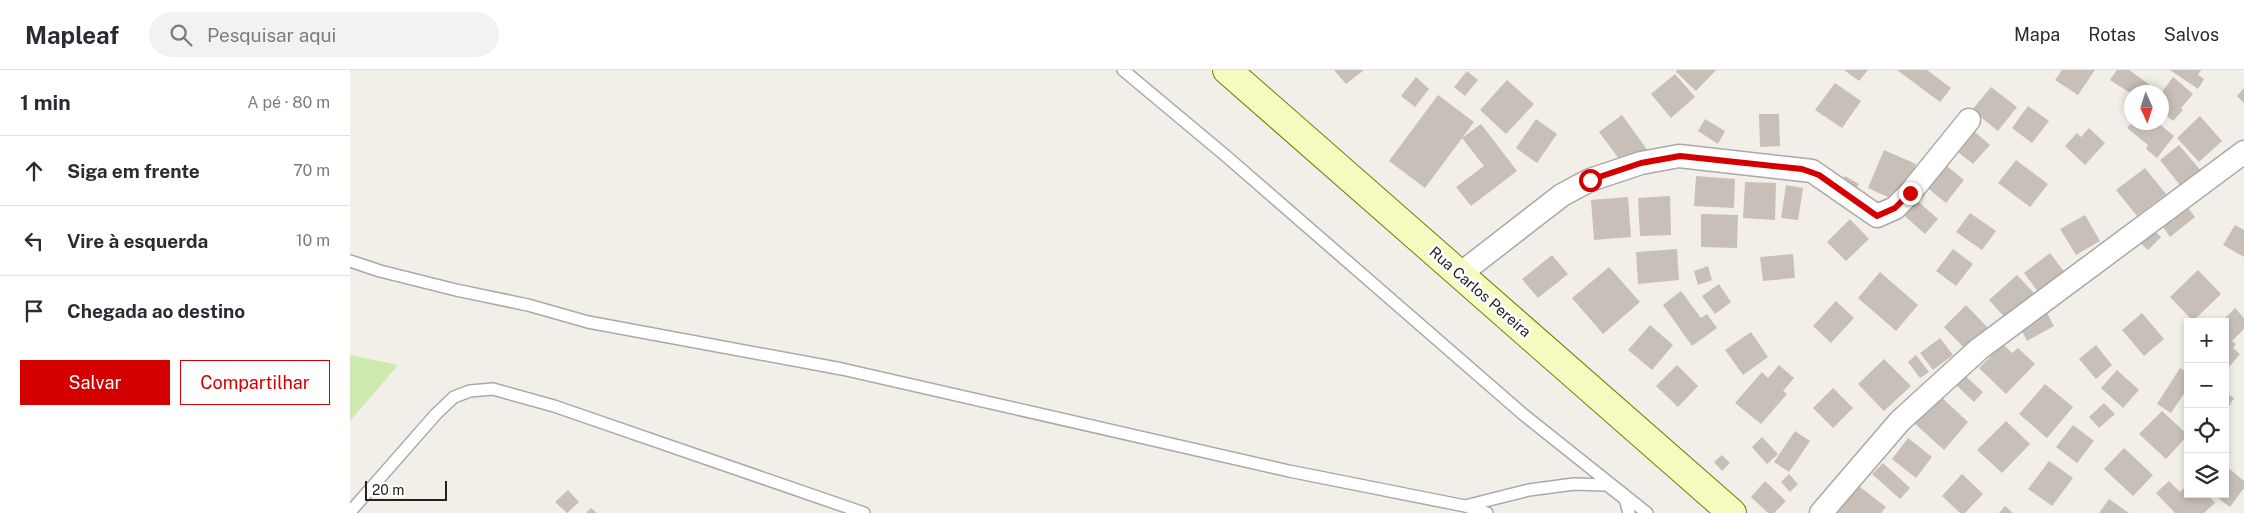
<!DOCTYPE html>
<html lang="pt">
<meta charset="utf-8">
<style>
:root{--surface:#fff;--page:#f2f2f3;--text:#2b2b33;--muted:#7c7c81;--line:#e1e1e2;--accent:#d40000}
body{margin:0;font-family:"Public Sans",sans-serif;background:var(--page);color:var(--text)}
.controls{position:absolute;right:15px;bottom:15px;display:grid;overflow:hidden;border-radius:0px;box-shadow:0 2px 8px #0003}
.controls button{width:45px;height:45px;display:grid;place-items:center;padding:0;border:0;border-bottom:1px solid var(--line);background:var(--surface);color:var(--text);font:25px sans-serif}
.compass{position:absolute;left:1774px;top:15px;width:45px;height:45px;border-radius:50%;background:var(--surface);box-shadow:0 2px 8px #0003;rotate:177deg}
.scale{position:absolute;left:15px;bottom:12px;width:82px;box-sizing:border-box;padding-left:5px;border:2px solid #222;border-top:0;font-size:14px;line-height:18px;white-space:nowrap;color:#222;-webkit-text-stroke:4px #fff;paint-order:stroke}
.stop{position:absolute;width:15px;height:15px;margin:-11px;border:4px solid #d40000;border-radius:50%;background:#fff}
.stop.end{background:#d40000;border-color:#fff;box-shadow:0 1px 5px #0008}
.list{margin:0;padding:0;list-style:none}
h2{display:flex;justify-content:space-between;align-items:center;height:65px;margin:0;padding:0 20px;font-size:21px}
h2 small{font-size:16px;font-weight:400;color:var(--muted)}
.list li{display:grid;grid-template-columns:32px 1fr auto;gap:15px;align-items:center;box-sizing:border-box;height:70px;padding:0 20px;border-top:1px solid var(--line)}
.list b{display:block;font-size:19px;white-space:nowrap}
.list em{font-size:16px;font-style:normal;color:var(--muted)}
.actions{display:flex;gap:10px;padding:15px 20px}
.actions a{flex:1;padding:11px 0;border:1px solid var(--accent);border-radius:0px;text-align:center;font-size:18px;color:var(--accent)}
.actions .main{background:var(--accent);color:#fff}
.icon{flex:none;width:28px;height:28px;fill:none;stroke:currentColor;stroke-width:2;stroke-linecap:round;stroke-linejoin:round}
.map{position:relative;flex:none;width:1894px;height:443px;overflow:hidden}
header{display:flex;align-items:center;gap:30px;box-sizing:border-box;height:70px;padding:0 25px;background:var(--surface);border-bottom:1px solid var(--line)}
header strong{font-size:24px}
nav{display:flex;gap:28px;margin-inline-start:auto;font-size:18px}
.search{width:350px;height:45px;background:var(--page);display:flex;align-items:center;gap:12px;box-sizing:border-box;padding:0 18px;border-radius:28px;color:var(--muted);font-size:19px}
main{display:flex}
aside{flex:1;background:var(--surface)}
.map>svg:first-child{display:block}
.grass{fill:#cdebb0}
.building{fill:#c7bfb8}
.lines{fill:none;stroke-linecap:round;stroke-linejoin:round}
.service-casing{stroke:#a9a9a9;stroke-width:14}
.minor-casing{stroke:#a9a9a9;stroke-width:25}
.secondary-casing{stroke:#707d05;stroke-width:30}
.service{stroke:#fff;stroke-width:11}
.minor{stroke:#fff;stroke-width:22}
.secondary{stroke:#f7fabf;stroke-width:28}
.route{stroke:#d40000;stroke-width:6}
.labels{text-anchor:middle;stroke-width:5;stroke-linejoin:round;paint-order:stroke}
.street-label{font-size:15px;fill:#222;stroke:#fff}
</style>
<header>
<strong>Mapleaf</strong>
<div class="search"><svg class="icon" aria-label="search" viewBox="0 0 24 24"><circle cx="10" cy="10" r="6"/><path d="M15 15l6 6"/></svg>Pesquisar aqui</div>
<nav><a>Mapa</a><a>Rotas</a><a>Salvos</a></nav>
</header>
<main>
<aside>
<h2>1 min<small>A pé · 80 m</small></h2>
<ul class="list">
<li><svg class="icon" aria-label="ahead" viewBox="0 0 24 24"><path d="M12 20V5M6 11l6-6 6 6"/></svg><div><b>Siga em frente</b></div><em>70 m</em></li>
<li><svg class="icon" aria-label="left" viewBox="0 0 24 24"><path d="M17 20v-9H6M10 6l-5 5 5 5"/></svg><div><b>Vire à esquerda</b></div><em>10 m</em></li>
<li><svg class="icon" aria-label="arrive" viewBox="0 0 24 24"><path d="M6 21V4h12l-3 4 3 4H6"/></svg><div><b>Chegada ao destino</b></div></li>
</ul>
<div class="actions"><a class="main">Salvar</a><a>Compartilhar</a></div>
</aside>
<div class="map">
<svg width="1894" height="443" viewBox="0 0 1894 443">
<rect width="100%" height="100%" fill="#f2efe9"/>
<path class="grass" d="M0,285L48,295L0,351Z"/>
<path class="building" d="M984,0H1014L996,14Z
M1327,0H1366L1346,21L1326,2Z
M1494,0H1518L1509,11Z
M1547,0H1577L1601,18L1590,32Z
M1712,0H1745L1728,25L1705,10Z
M1767,0H1779L1800,15L1795,22H1782V24L1760,10Z
M1820,0H1851L1848,5L1854,9L1848,19Z
M1117,1L1128,10L1115,26L1104,17Z
M1325,4L1345,27L1321,48L1301,24Z
M1066,7L1079,19L1065,37L1051,26Z
M1823,7L1843,24L1831,38L1833,40L1823,51L1812,42V22Z
M1157,10L1184,34L1156,64L1130,40Z
M1485,13L1511,31L1492,58L1465,40Z
M1641,17L1667,37L1648,61L1622,40Z
M1894,18V33L1887,26Z
M1088,25L1124,52L1075,118L1039,91Z
M1678,36L1699,51L1682,73L1662,58Z
M1409,44H1429L1430,76L1410,77Z
M1272,45L1298,81L1275,97L1249,62Z
M1850,46L1872,71L1849,92L1827,68Z
M1186,49L1207,64L1187,93L1166,78Z
M1355,49L1375,61L1368,74L1348,61Z
M1782,52H1807L1824,66L1807,88L1796,79L1798,75L1777,58Z
M1131,54L1167,101L1121,136L1106,117L1134,96L1112,68Z
M1739,58L1755,73L1735,95L1715,76L1727,63L1731,67Z
M1625,62L1640,75L1623,94L1608,82Z
M1829,75L1852,102L1833,119L1810,90Z
M1534,80L1566,94L1549,132L1518,118Z
M1666,90L1698,114L1680,137L1648,113Z
M1592,92L1614,110L1596,133L1574,115Z
M1795,98L1816,124L1787,146L1766,120Z
M1346,106L1385,109L1384,138L1344,136Z
M1495,106L1509,114L1504,122L1490,114Z
M1395,112L1426,113L1425,150L1393,148Z
M1436,115L1453,118L1448,150L1431,148Z
M1320,126L1321,165L1290,166L1288,128Z
M1278,127L1281,167L1244,170L1241,130Z
M1563,127L1588,149L1575,164L1550,142Z
M1838,138L1845,147L1820,167L1813,157Z
M1620,143L1646,161L1632,180L1606,162Z
M1351,144L1388,145L1387,178L1351,177Z
M1735,145L1750,171L1726,185L1710,159Z
M1500,149L1519,169L1496,191L1477,172Z
M1885,155L1894,160V187L1873,175Z
M1801,157L1811,167L1798,180L1787,170Z
M1327,179L1329,210L1288,214L1286,182Z
M1603,179L1623,194L1606,216L1586,201Z
M1700,183L1715,203L1688,222L1674,203Z
M1443,184L1445,208L1413,211L1410,187Z
M1202,185L1218,204L1188,228L1172,209Z
M1358,196L1362,210L1348,215L1344,201Z
M1259,197L1290,232L1253,264L1222,228Z
M1848,200L1871,224L1843,251L1820,227Z
M1530,202L1568,235L1546,261L1508,228Z
M1667,205L1685,224L1657,250L1639,230Z
M1369,214L1381,232L1365,244L1352,226Z
M1331,221L1351,248L1357,244L1367,258L1342,276L1313,235Z
M1486,231L1504,248L1481,273L1463,256Z
M1616,235L1638,258L1616,280L1594,257Z
M1885,238L1894,248V259L1882,271L1886,274L1883,278L1890,284L1880,296L1875,292V252H1871Z
M1696,241L1704,256L1677,271L1669,255Z
M1792,243L1814,269L1794,286L1772,260Z
M1300,255L1323,275L1302,300L1278,280Z
M1401,262L1418,287L1393,305L1375,280Z
M1590,268L1603,285L1583,300L1570,283Z
M1653,274L1662,283L1668,278L1685,294L1656,324L1629,298Z
M1746,275L1762,295L1746,309L1729,289Z
M1566,285L1579,302L1570,308L1558,292Z
M1534,289L1561,316L1534,341L1508,314Z
M1327,295L1348,316L1328,337L1306,316Z
M1429,295L1444,308L1433,321L1437,324L1411,354L1385,333L1412,302L1418,308Z
M1830,298L1838,303V318L1821,343L1807,334Z
M1767,300L1789,320L1773,338L1751,318Z
M1611,302L1633,322L1624,332L1602,311Z
M1695,314L1723,337L1697,368L1669,344Z
M1483,318L1503,338L1483,358L1463,338Z
M1876,323L1884,328L1875,343V324Z
M1588,324L1618,352L1594,380L1563,352Z
M1754,333L1765,344L1749,358L1739,347Z
M1812,341L1838,365L1816,389L1789,364Z
M1656,351L1680,374L1652,403L1627,380Z
M1723,355L1744,371L1727,393L1706,377Z
M1445,361L1460,371L1439,402L1424,392Z
M1412,367L1428,384L1417,394L1402,377Z
M1558,368L1582,387L1566,408L1542,389Z
M1774,378L1803,405L1783,426L1754,399Z
M1372,385L1380,393L1372,401L1364,392Z
M1699,391L1723,408L1702,436L1678,419Z
M1533,393L1560,418L1550,429L1522,404Z
M1875,395L1894,411V418L1880,437L1863,424H1875Z
M1439,404L1448,414L1440,422L1431,412Z
M1612,404L1633,424L1615,443H1610L1592,426Z
M1415,411L1436,431L1424,443H1418L1401,427Z
M1819,411L1830,422L1838,414V424H1857L1865,433L1854,443H1825L1806,423Z
M1505,413L1536,437L1531,443H1482Z
M218,420L229,432L217,443L205,432Z
M1759,429L1779,443H1749Z
M1655,436L1663,443H1649Z
M241,438L247,443H236Z"/>
<g class="lines">
<g class="service-casing">
<path id="service" d="M773,0L876,86L1174,345L1297,443
M0,191L30,201L106,220L178,235L238,252L492,299L939,401L1115,436L1137,443
M1115,436L1179,420L1224,414L1257,415L1275,429L1279,443
M0,442L86,344L104,327L120,321L143,319L204,336L514,443"/>
</g>
<g class="minor-casing">
<path id="minor" d="M1110,204L1212,125L1240,110L1291,93L1329,86L1462,101L1527,146L1545,138L1560,123L1619,50
M1471,443L1550,351L1629,279L1894,82"/>
</g>
<g class="secondary-casing">
<path id="secondary" d="M877,0L1382,443"/>
</g>
<use href="#service" class="service"/>
<use href="#minor" class="minor"/>
<use href="#secondary" class="secondary"/>
</g>
<g class="lines">
<path class="route" d="M1240,110L1291,93L1330,86L1452,99L1469,105L1527,146L1545,138L1560,123"/>
</g>
<g class="labels">
<g class="street-label">
<text transform="translate(1130 222) rotate(41)" y="5">Rua Carlos Pereira</text>
</g>
</g>
</svg>
<div class="controls">
<button>+</button>
<button>−</button>
<button><svg class="icon" aria-label="locate" viewBox="0 0 24 24"><circle cx="12" cy="12" r="6"/><path d="M12 2v4M12 18v4M2 12h4M18 12h4"/></svg></button>
<button><svg class="icon" aria-label="layers" viewBox="0 0 24 24"><path d="M12 4l9 5-9 5-9-5zM3 14l9 5 9-5"/></svg></button>
</div>
<svg class="compass" viewBox="-18 -18 36 36"><path d="M0-13l5 13h-10z" fill="#e53935"/><path d="M0 13l5-13h-10z" fill="#7c7c81"/></svg>
<div class="scale">20 m</div>
<div class="stop" style="left:1240px;top:110px"></div>
<div class="stop end" style="left:1560px;top:123px"></div>
</div>
</main>
